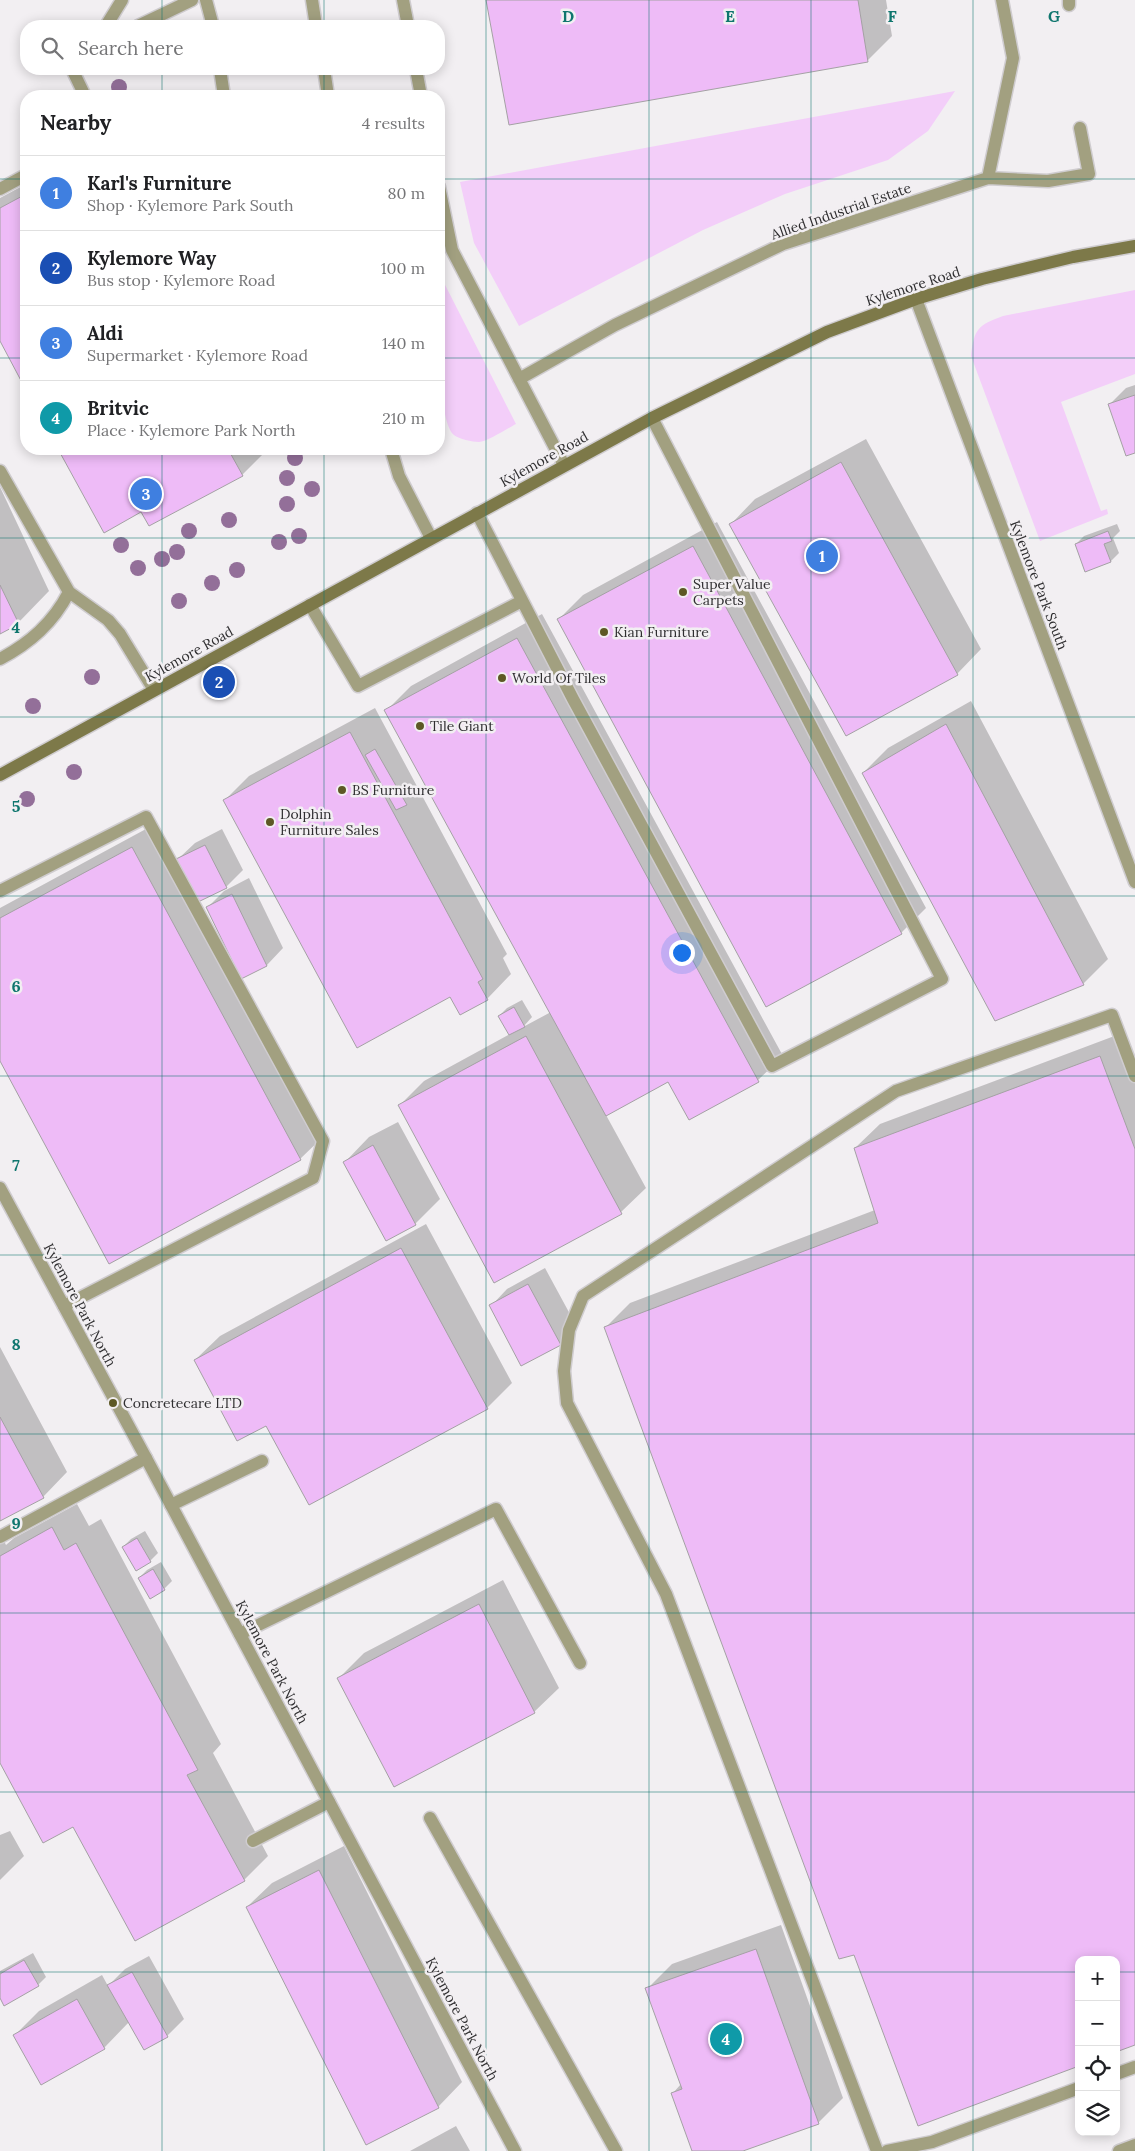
<!DOCTYPE html>
<meta charset="utf-8">
<style>
:root{--surface:#fff;--page:#f6f6f6;--text:#202124;--muted:#757577;--line:#e0e0e0;--accent:#0b8043}
body{margin:0;font-family:Lora,serif;background:var(--page);color:var(--text)}
.controls{position:absolute;right:15px;bottom:15px;display:grid;overflow:hidden;border-radius:10px;box-shadow:0 2px 12px #0003}
.controls button{width:45px;height:45px;display:grid;place-items:center;padding:0;border:0;border-bottom:1px solid var(--line);background:var(--surface);color:var(--text);font:25px sans-serif}
.you{position:absolute;left:681px;top:952px;width:18px;height:18px;margin:-12px;border:4px solid #fff;border-radius:50%;background:#1a73e8;box-shadow:0 0 0 8px #1a73e833}
.badge{display:grid;place-items:center;width:32px;height:32px;border-radius:50%;background:var(--accent);color:#fff;font-size:16px;font-weight:700}
.pin{position:absolute;translate:-50% -50%;border:2px solid #fff;box-shadow:0 1px 5px #0006}
.list{margin:0;padding:0;list-style:none}
h2{display:flex;justify-content:space-between;align-items:center;height:65px;margin:0;padding:0 20px;font-size:21px}
h2 small{font-size:16px;font-weight:400;color:var(--muted)}
.list li{display:grid;grid-template-columns:32px 1fr auto;gap:15px;align-items:center;box-sizing:border-box;height:75px;padding:0 20px;border-top:1px solid var(--line)}
.list b{display:block;font-size:19px;white-space:nowrap}
.list p{margin:0;font-size:16px;white-space:nowrap;color:var(--muted)}
.list em{font-size:16px;font-style:normal;color:var(--muted)}
.icon{flex:none;width:28px;height:28px;fill:none;stroke:currentColor;stroke-width:2;stroke-linecap:round;stroke-linejoin:round}
.map{position:relative;flex:none;width:1135px;height:2151px;overflow:hidden}
.search{position:absolute;background:var(--surface);box-shadow:0 2px 12px #0003;left:20px;top:20px;width:425px;height:55px;display:flex;align-items:center;gap:12px;box-sizing:border-box;padding:0 18px;border-radius:20px;color:var(--muted);font-size:19px}
.panel{position:absolute;background:var(--surface);box-shadow:0 2px 12px #0003;left:20px;top:90px;width:425px;height:365px;border-radius:20px}
.map>svg:first-child{display:block}
.green{fill:#f3cef9}
.shadow{fill:#0003}
.building{fill:#eebbf7;stroke:#a4a1a4}
.lines{fill:none;stroke-linecap:round;stroke-linejoin:round}
.lane-casing{stroke:#cfcccf;stroke-width:15}
.street-casing{stroke:#cfcccf;stroke-width:15}
.secondary-casing{stroke:#cfcccf;stroke-width:15}
.lane{stroke:#a2a080;stroke-width:12}
.street{stroke:#a2a080;stroke-width:12}
.secondary{stroke:#7d7949;stroke-width:12}
.tree{fill:#936f99}
.grid{fill:none;stroke:#0f766e;stroke-width:1;stroke-opacity:0.55}
.poi-dot{fill:#5d5825;stroke:#f2eff2;stroke-width:2}
.labels{text-anchor:middle;stroke-width:5;stroke-linejoin:round;paint-order:stroke}
.street-label{font-size:14px;fill:#2f2e30;stroke:#f2eff2}
.poi-label{font-size:14px;fill:#2f2e30;stroke:#f2eff2;text-anchor:start}
.grid-label{font-size:16px;text-anchor:middle;font-weight:bold;fill:#0f766e;stroke:#f2eff2;stroke-width:5;stroke-linejoin:round;paint-order:stroke}
</style>
<div class="map">
<svg width="1135" height="2151" viewBox="0 0 1135 2151">
<rect width="100%" height="100%" fill="#f2eff2"/>
<path class="green" d="M955,91L928,131L888,160L785,194L703,230L519,326L474,243L460,182Z
M439,273L516,424C508,428 487,442 479,442C472,442 459,439 454,435C435,418 439,300 439,273Z
M1135,290V374L1061,402L1101,511L1107,509L1108,514L1040,541L971,356C974,329 978,325 1003,316Z"/>
<path class="shadow" d="M488,0H886L892,36L868,60L510,124Z
M26,184V387L0,338V198Z
M1135,385V451L1109,405L1126,388Z
M866,439L981,649L957,674L731,524L755,499Z
M60,449H266L267,450L242,475L142,510L104,531Z
M0,487L49,591L18,623L0,633Z
M717,522L926,908L901,933L558,620L583,595Z
M1117,524L1120,531L1113,538L1119,553L1111,561L1076,544L1084,536Z
M542,614L783,1056L758,1080L669,1081L606,1115L646,1188L621,1212L495,1281L400,1105L424,1081L510,1034L499,1016L507,1008L522,1000L532,1017L523,1027L551,1012L386,711L411,686Z
M971,701L1108,959L1083,984L995,1019L863,773L888,748Z
M375,708L507,954L503,958L511,974L487,999L451,996L224,801L249,776Z
M157,823L177,860L195,843L222,829L243,870L226,887L199,901L230,959L232,958L207,908L224,891L249,878L283,948L267,965L240,978L325,1135L300,1159L0,1059V908Z
M1125,1032L1135,1059V2044L1116,1960L855,1953L606,1327L630,1303L875,1210L855,1148L880,1124Z
M398,1122L440,1199L415,1224L345,1162L369,1137Z
M426,1224L512,1383L487,1408L267,1424L195,1360L220,1336Z
M545,1268L577,1327L560,1344L491,1306L507,1289Z
M0,1347L67,1472L43,1497L0,1520Z
M77,1504L89,1526L101,1519L221,1744L213,1753L268,1856L244,1880L74,1825L0,1760V1543L4,1541L6,1545L14,1538Z
M145,1531L158,1553L150,1561L123,1547L131,1539Z
M161,1562L172,1581L164,1589L139,1578L147,1570Z
M503,1580L559,1688L534,1712L339,1678L364,1653Z
M10,1831L24,1856L0,1880V1835Z
M344,1846L462,2082L438,2107L247,1907L272,1883Z
M781,1925L843,2098L818,2123L740,2151H694L673,2093L681,2084L647,1989L672,1964Z
M33,1953L46,1977L38,1985L0,1995V1971Z
M149,1956L184,2019L167,2036L144,2049L129,2022L104,2048L14,2036L39,2011L102,1975L108,1986L125,1969Z
M456,2126L470,2151H410Z"/>
<path class="building" d="M486,0H858L868,62L509,125Z
M26,194V390L0,341V208Z
M1135,395V453L1126,456L1108,404Z
M58,449H228L243,476L149,526L141,512L104,533Z
M841,462L958,675L846,736L729,524Z
M1108,531L1112,541L1104,544L1111,562L1085,572L1075,544Z
M693,546L902,934L766,1007L557,619Z
M0,585L19,624L0,634Z
M517,638L759,1082L689,1120L668,1082L606,1116L384,710Z
M946,724L1084,985L995,1021L862,773Z
M350,732L483,979L478,982L488,1000L460,1015L450,997L357,1048L223,800Z
M375,749L407,805L396,810L365,755Z
M205,845L227,888L198,902L176,859Z
M132,847L301,1160L109,1264L0,1061V918Z
M232,894L267,966L241,979L206,907Z
M514,1007L525,1027L509,1035L498,1016Z
M526,1036L622,1214L494,1283L398,1105Z
M1100,1056L1135,1149V2045L1116,2052V1960H1079V2066L918,2126L854,1955L839,1959L604,1327L878,1223L854,1148Z
M373,1145L416,1225L386,1241L343,1162Z
M401,1248L488,1409L309,1505L266,1426L237,1441L194,1360Z
M528,1284L561,1345L521,1366L489,1305Z
M0,1417L44,1498L0,1521Z
M52,1527L64,1550L76,1543L198,1770L187,1775L245,1881L135,1941L73,1827L43,1843L0,1763V1556Z
M137,1538L151,1562L136,1571L122,1547Z
M153,1569L165,1590L150,1599L138,1578Z
M479,1604L535,1713L394,1787L337,1678Z
M319,1870L439,2108L366,2145L246,1907Z
M756,1949L819,2124L743,2151H692L671,2093L682,2089L645,1988Z
M24,1960L39,1986L4,2006L0,1998V1974Z
M132,1972L168,2037L144,2050L107,1985Z
M77,1999L105,2049L41,2085L13,2035Z"/>
<g class="lines">
<g class="lane-casing">
<path id="lane" d="M206,0L213,26
M403,0L408,26
M1069,0V5
M106,26L122,0
M138,26L192,0
M72,69L85,96
M220,69L224,96
M416,69L421,96
M988,178L1048,181L1089,174L1080,128
M439,187L452,250L564,465
M0,189L26,175
M519,379L615,325L783,244L988,178L1013,58L1002,0
M0,471L69,592L108,620L120,634L154,690
M477,513L573,699L772,1066L942,979L652,418
M310,605L358,686L522,601
M0,659C30,643 53,623 69,592
M0,891L146,817L323,1141L313,1178L64,1306
M171,1505L262,1461
M0,1537L146,1458
M240,1634L496,1509L580,1663
M430,1818L616,2151
M253,1841L329,1802
M1116,2074L1135,2067
M877,2151L666,1594L567,1403L564,1371L569,1330L583,1296L896,1091L1112,1015L1135,1076
M887,2151L932,2142L1079,2088"/>
</g>
<g class="street-casing">
<path id="street" d="M312,0L316,26
M324,69L328,96
M916,299L1135,882
M391,449L399,476L431,538
M0,1188L146,1458L515,2151
M1119,2151L1135,2145"/>
</g>
<g class="secondary-casing">
<path id="secondary" d="M0,775L652,418L827,332L916,299L982,279L1073,257L1135,246"/>
</g>
<use href="#lane" class="lane"/>
<use href="#street" class="street"/>
<use href="#secondary" class="secondary"/>
</g>
<g class="tree">
<circle cx="119" cy="87" r="8"/>
<circle cx="295" cy="458" r="8"/>
<circle cx="287" cy="478" r="8"/>
<circle cx="312" cy="489" r="8"/>
<circle cx="287" cy="504" r="8"/>
<circle cx="229" cy="520" r="8"/>
<circle cx="189" cy="531" r="8"/>
<circle cx="299" cy="536" r="8"/>
<circle cx="279" cy="542" r="8"/>
<circle cx="121" cy="545" r="8"/>
<circle cx="177" cy="552" r="8"/>
<circle cx="162" cy="559" r="8"/>
<circle cx="138" cy="568" r="8"/>
<circle cx="237" cy="570" r="8"/>
<circle cx="212" cy="583" r="8"/>
<circle cx="179" cy="601" r="8"/>
<circle cx="92" cy="677" r="8"/>
<circle cx="33" cy="706" r="8"/>
<circle cx="74" cy="772" r="8"/>
<circle cx="27" cy="799" r="8"/>
</g>
<path class="grid" d="M162,0V26M324,0V26M486,0V2151M649,0V2151M811,0V2151M973,0V2151M162,69V96M324,69V96M0,179H26M439,179H1135M0,358H26M439,358H1135M162,449V2151M324,449V2151M0,538H1135M0,717H1135M0,896H1135M0,1076H1135M0,1255H1135M0,1434H1135M0,1613H1135M0,1792H1135M0,1972H1079M1116,1972H1135"/>
<g class="poi-dot">
<circle cx="683" cy="592" r="5"/>
<circle cx="604" cy="632" r="5"/>
<circle cx="502" cy="678" r="5"/>
<circle cx="420" cy="726" r="5"/>
<circle cx="342" cy="790" r="5"/>
<circle cx="270" cy="822" r="5"/>
<circle cx="113" cy="1403" r="5"/>
</g>
<g class="labels">
<g class="street-label">
<text transform="translate(841 211) rotate(-19)" y="5">Allied Industrial Estate</text>
<text transform="translate(913 286) rotate(-18)" y="5">Kylemore Road</text>
<text transform="translate(544 459) rotate(-29)" y="5">Kylemore Road</text>
<text transform="translate(1039 585) rotate(69)" y="5">Kylemore Park South</text>
<text transform="translate(189 654) rotate(-29)" y="5">Kylemore Road</text>
<text transform="translate(80 1305) rotate(62)" y="5">Kylemore Park North</text>
<text transform="translate(272 1662) rotate(62)" y="5">Kylemore Park North</text>
<text transform="translate(462 2019) rotate(62)" y="5">Kylemore Park North</text>
</g>
<g class="poi-label">
<text x="693" y="589">Super Value<tspan x="693" dy="16">Carpets</tspan></text>
<text x="614" y="637">Kian Furniture</text>
<text x="512" y="683">World Of Tiles</text>
<text x="430" y="731">Tile Giant</text>
<text x="352" y="795">BS Furniture</text>
<text x="280" y="819">Dolphin<tspan x="280" dy="16">Furniture Sales</tspan></text>
<text x="123" y="1408">Concretecare LTD</text>
</g>
</g>
<g class="grid-label">
<text x="568" y="22">D</text>
<text x="730" y="22">E</text>
<text x="892" y="22">F</text>
<text x="1054" y="22">G</text>
<text x="16" y="633">4</text>
<text x="16" y="812">5</text>
<text x="16" y="992">6</text>
<text x="16" y="1171">7</text>
<text x="16" y="1350">8</text>
<text x="16" y="1529">9</text>
</g>
</svg>
<div class="controls">
<button>+</button>
<button>−</button>
<button><svg class="icon" aria-label="locate" viewBox="0 0 24 24"><circle cx="12" cy="12" r="6"/><path d="M12 2v4M12 18v4M2 12h4M18 12h4"/></svg></button>
<button><svg class="icon" aria-label="layers" viewBox="0 0 24 24"><path d="M12 4l9 5-9 5-9-5zM3 14l9 5 9-5"/></svg></button>
</div>
<div class="you"></div>
<div class="pin badge" style="left:822px;top:556px;background:#3f7fe0">1</div>
<div class="pin badge" style="left:219px;top:682px;background:#1a4fb4">2</div>
<div class="pin badge" style="left:146px;top:494px;background:#3f7fe0">3</div>
<div class="pin badge" style="left:726px;top:2039px;background:#0f9aa8">4</div>
<div class="search"><svg class="icon" aria-label="search" viewBox="0 0 24 24"><circle cx="10" cy="10" r="6"/><path d="M15 15l6 6"/></svg>Search here</div>
<section class="panel">
<h2>Nearby<small>4 results</small></h2>
<ul class="list">
<li><span class="badge" style="background:#3f7fe0">1</span><div><b>Karl's Furniture</b><p>Shop · Kylemore Park South</p></div><em>80 m</em></li>
<li><span class="badge" style="background:#1a4fb4">2</span><div><b>Kylemore Way</b><p>Bus stop · Kylemore Road</p></div><em>100 m</em></li>
<li><span class="badge" style="background:#3f7fe0">3</span><div><b>Aldi</b><p>Supermarket · Kylemore Road</p></div><em>140 m</em></li>
<li><span class="badge" style="background:#0f9aa8">4</span><div><b>Britvic</b><p>Place · Kylemore Park North</p></div><em>210 m</em></li>
</ul>
</section>
</div>
